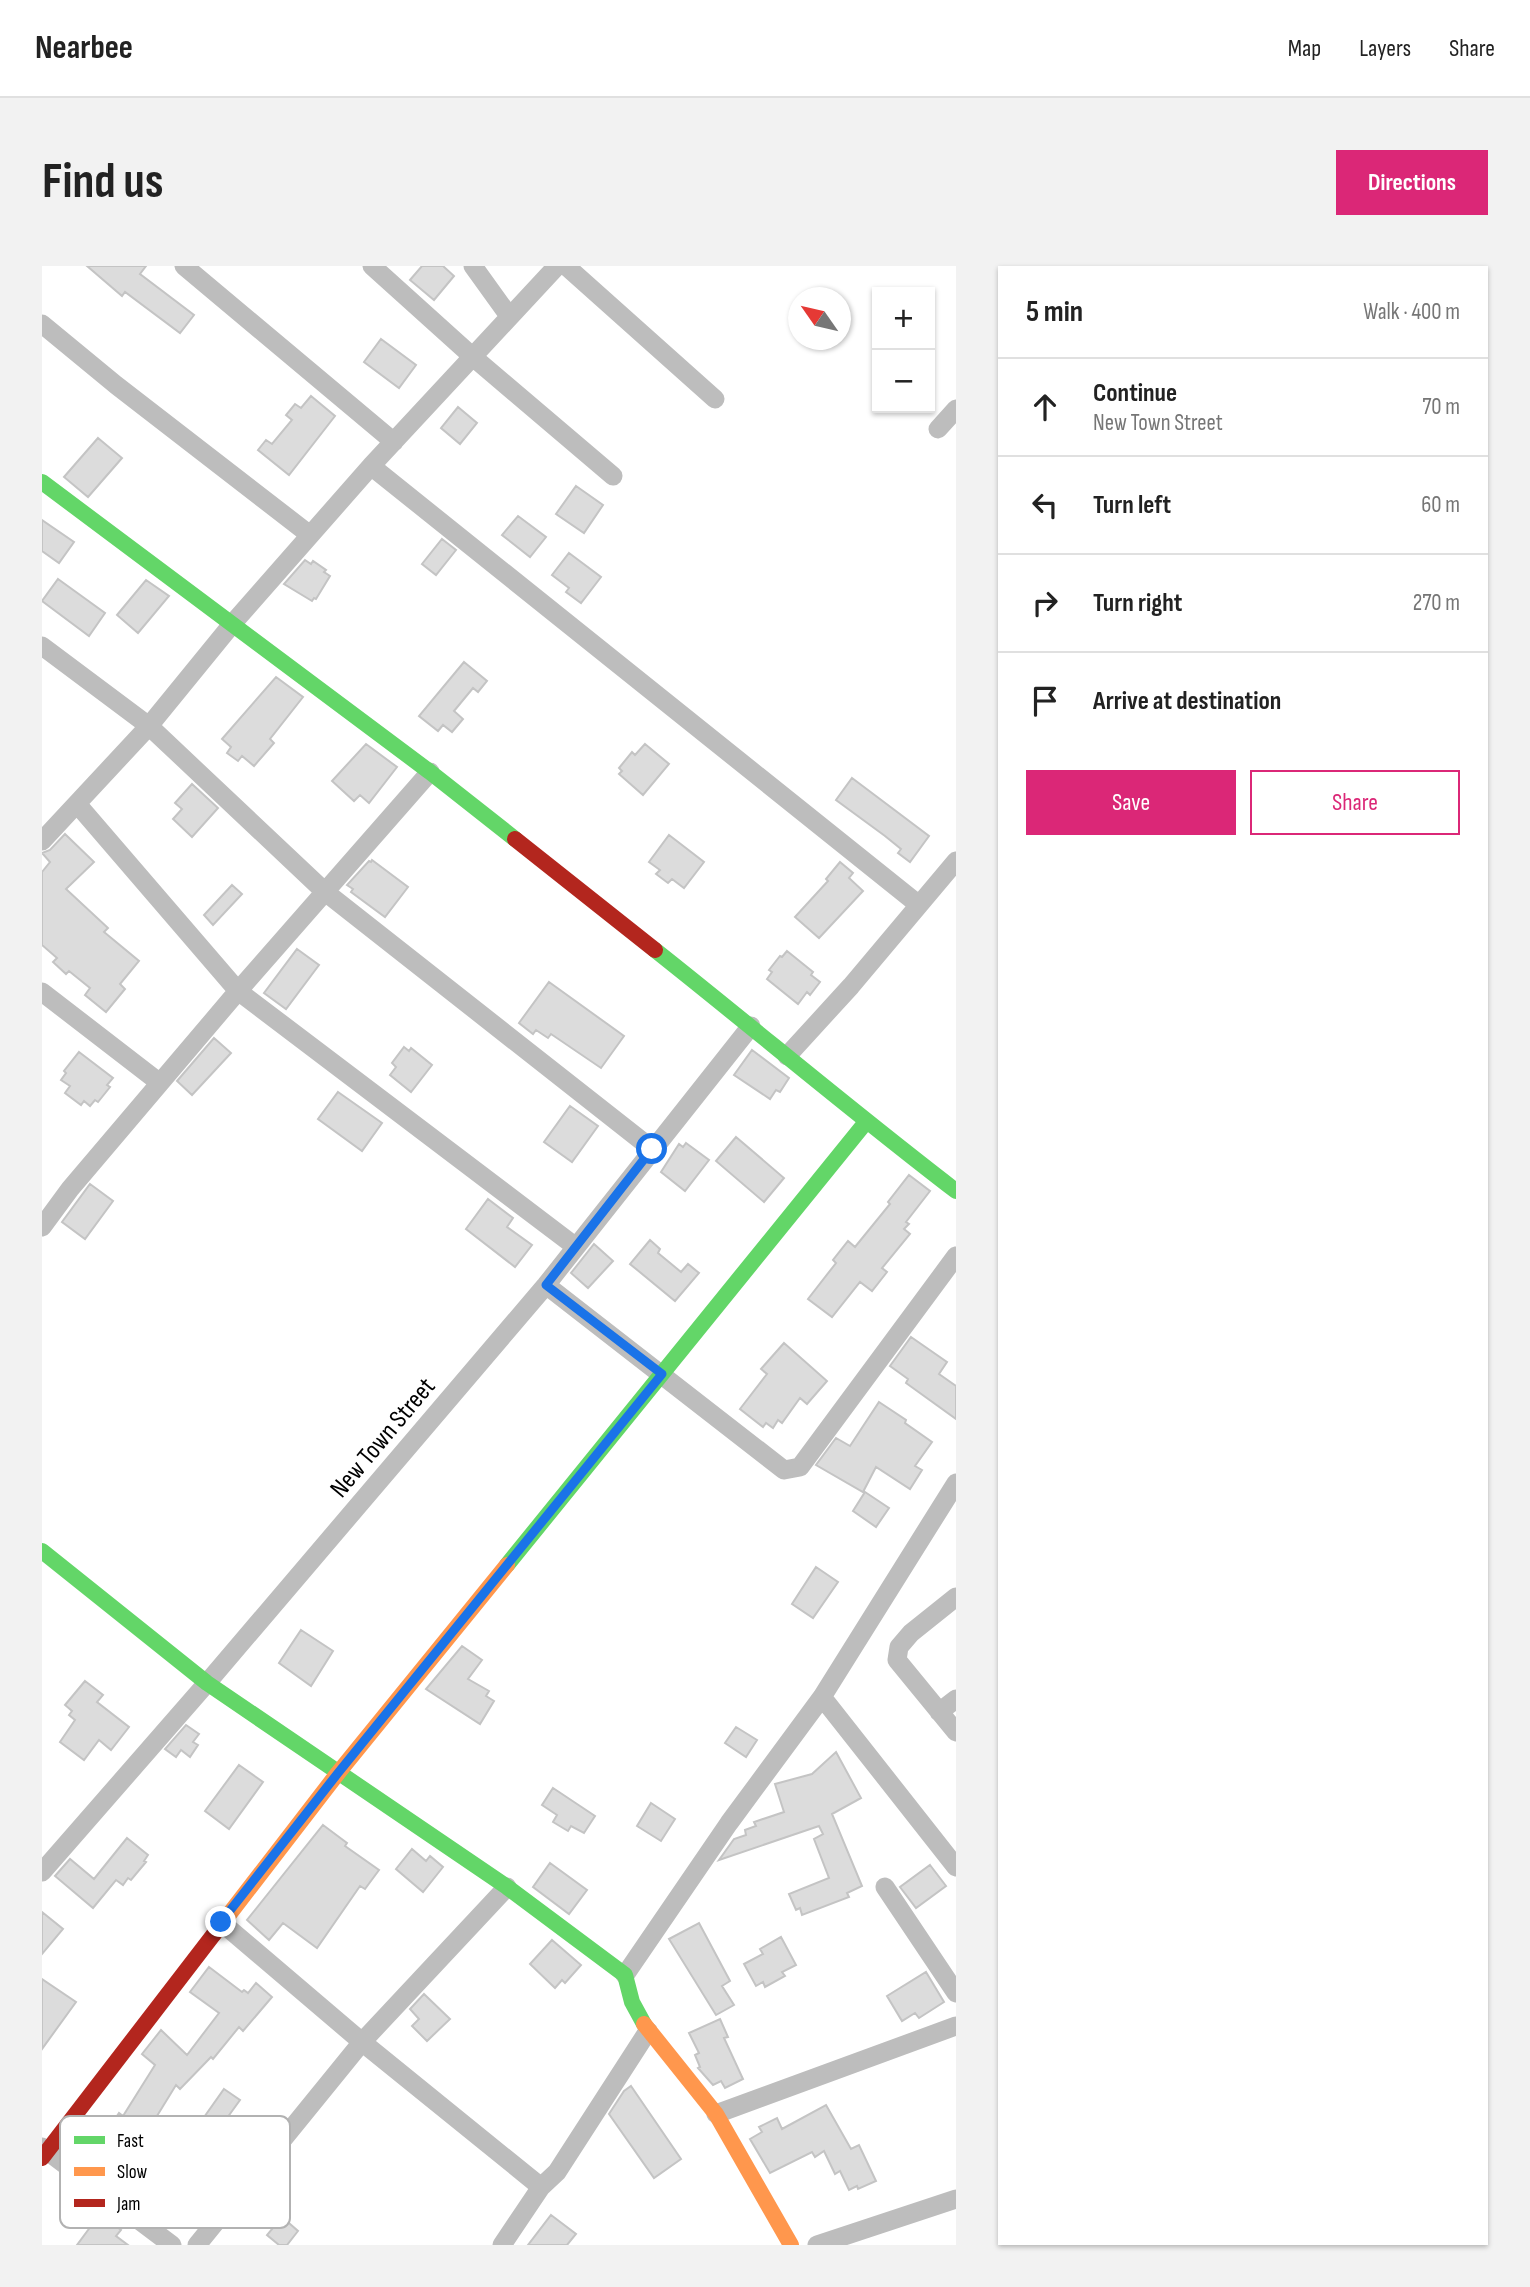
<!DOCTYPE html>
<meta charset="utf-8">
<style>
:root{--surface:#fff;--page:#f2f2f2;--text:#222;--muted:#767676;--line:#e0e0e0;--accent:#db2777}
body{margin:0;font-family:"Sofia Sans Condensed",sans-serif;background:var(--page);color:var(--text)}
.controls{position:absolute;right:21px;top:21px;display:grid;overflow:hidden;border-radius:0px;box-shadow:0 2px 5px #0004}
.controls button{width:63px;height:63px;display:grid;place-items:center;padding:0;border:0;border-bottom:2px solid var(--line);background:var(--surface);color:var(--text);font:35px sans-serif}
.compass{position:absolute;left:746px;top:21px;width:63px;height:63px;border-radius:50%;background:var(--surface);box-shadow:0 2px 5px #0004;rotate:304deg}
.stop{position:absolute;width:21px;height:21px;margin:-16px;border:5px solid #1a73e8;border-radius:50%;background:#fff}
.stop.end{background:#1a73e8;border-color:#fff;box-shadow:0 2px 7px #0008}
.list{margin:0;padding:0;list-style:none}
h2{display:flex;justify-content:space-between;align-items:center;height:91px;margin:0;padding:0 28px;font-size:30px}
h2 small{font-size:23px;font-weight:400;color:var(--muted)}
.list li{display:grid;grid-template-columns:46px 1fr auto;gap:21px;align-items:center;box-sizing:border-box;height:98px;padding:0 28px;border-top:2px solid var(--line)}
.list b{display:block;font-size:26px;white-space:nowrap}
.list p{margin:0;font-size:23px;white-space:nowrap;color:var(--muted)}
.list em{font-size:23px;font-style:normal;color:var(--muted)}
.actions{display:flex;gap:14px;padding:21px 28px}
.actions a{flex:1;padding:16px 0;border:2px solid var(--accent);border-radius:0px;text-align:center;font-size:24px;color:var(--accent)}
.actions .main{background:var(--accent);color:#fff}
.icon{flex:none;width:38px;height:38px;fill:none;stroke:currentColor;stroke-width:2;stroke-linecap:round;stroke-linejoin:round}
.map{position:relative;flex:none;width:914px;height:1979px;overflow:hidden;border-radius:0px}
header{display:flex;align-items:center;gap:42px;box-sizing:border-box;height:98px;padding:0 35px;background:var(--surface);border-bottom:2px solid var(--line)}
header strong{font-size:33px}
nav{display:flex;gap:38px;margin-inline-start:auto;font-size:24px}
.intro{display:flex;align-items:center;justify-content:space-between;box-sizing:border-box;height:168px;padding:0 42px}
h1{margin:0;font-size:49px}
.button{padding:18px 32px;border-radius:0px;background:var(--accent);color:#fff;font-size:24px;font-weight:700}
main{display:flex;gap:42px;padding:0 42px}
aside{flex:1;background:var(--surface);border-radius:0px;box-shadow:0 2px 5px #0004}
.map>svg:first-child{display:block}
.building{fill:#dcdcdc;stroke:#c4c4c4;stroke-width:2}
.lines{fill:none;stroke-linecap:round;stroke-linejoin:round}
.street{stroke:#bdbdbd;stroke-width:19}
.fast{stroke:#63d668;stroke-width:16}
.slow{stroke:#ff974d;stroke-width:16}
.jam{stroke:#b3261e;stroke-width:16}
.route{stroke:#1a73e8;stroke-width:9}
.labels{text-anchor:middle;stroke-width:6;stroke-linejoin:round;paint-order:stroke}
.street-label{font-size:26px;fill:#000;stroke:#fff}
.key{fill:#fff;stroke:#b2b2b2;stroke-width:2}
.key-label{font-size:19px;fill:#000}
</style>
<header>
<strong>Nearbee</strong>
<nav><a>Map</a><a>Layers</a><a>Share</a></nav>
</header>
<div class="intro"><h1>Find us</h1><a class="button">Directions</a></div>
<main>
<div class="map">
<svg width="914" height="1979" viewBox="0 0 914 1979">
<rect width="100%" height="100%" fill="#fff"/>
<path class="building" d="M45,0H104L98,8L152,49L138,67L83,26L80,30Z
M380,0H401L412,10L392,34L368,14Z
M339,73L374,99L357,122L322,96Z
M269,130L293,150L247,209L216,184L224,174L230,178L250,154L244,149L253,138L259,142Z
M416,141L435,157L418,178L399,162Z
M56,172L80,192L46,231L22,211Z
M534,220L561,239L542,267L514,248Z
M476,250L504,271L488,291L460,269Z
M0,254L32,276L17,297L0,285Z
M400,273L414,284L394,309L380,298Z
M527,287L559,311L539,337L524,326L527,322L510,309Z
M263,294L269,298L271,295L284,304L282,306L288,310L274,333L272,332L270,335L242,318Z
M16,313L63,347L47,370L0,335Z
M104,314L127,330L96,367L75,349Z
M422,396L445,415L436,426L431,422L412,445L421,453L410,466L401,459L396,465L377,450Z
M234,411L261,431L228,473L232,477L212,500L200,490L196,495L185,487L189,481L180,473Z
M324,478L355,501L327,537L318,529L312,535L290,515Z
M603,478L627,498L601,529L577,508L580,505L577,502L590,486L593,489Z
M810,512L887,570L868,596L856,587L859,583L843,570L794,534Z
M150,518L176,542L150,571L131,553L140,543L133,537Z
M23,568L52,596L24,623L66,662L62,666L97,695L78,718L83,723L64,746L43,729L48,722L27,705L24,708L11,696L15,692L0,679V606L8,596L0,587L8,584Z
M627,569L662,596L642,622L630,613L626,617L614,608L618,604L607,596Z
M330,594L366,621L343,651L309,626L311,623L305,619L327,595L329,596Z
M798,596L811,607L807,612L821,625L777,672L753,651L786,615L784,613Z
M190,619L200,628L171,659L162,649Z
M255,683L277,699L244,743L222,727Z
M745,685L771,706L769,709L778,716L768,729L765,726L756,738L725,713L730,706L727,704L738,690L740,691Z
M507,716L582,770L559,802L509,768L506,772L494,764L491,768L477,757Z
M172,772L189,787L150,829L135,815Z
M362,781L367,785L369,782L390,799L369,826L348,809L354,801L350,797Z
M710,784L747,812L738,826L734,824L728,833L692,809Z
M37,786L71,812L65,819L68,821L56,836L53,834L48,840L42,835L39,839L23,827L28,820L19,814L24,807L22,805Z
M296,826L340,857L320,885L276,853Z
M528,840L556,860L530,896L502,876Z
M694,871L742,912L722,936L674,895Z
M644,877L667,894L643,925L619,906L637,878L641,881Z
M867,909L888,925L864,956L867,958L862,963L868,968L840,1002L845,1006L830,1025L818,1016L790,1051L766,1033L794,997L791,994L806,975L813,981L848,938L846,936Z
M48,918L71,935L43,973L20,956Z
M446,933L471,952L465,961L490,979L473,1001L424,963Z
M608,974L618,983L616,987L639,1006L646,998L657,1007L633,1035L588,998Z
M552,978L571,995L546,1022L529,1007Z
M869,1071L905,1096L897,1108L914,1120V1153L864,1117L866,1113L848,1100Z
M742,1077L785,1115L765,1138L758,1132L740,1157L736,1154L731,1162L724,1157L721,1161L698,1143L725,1108L719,1103Z
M837,1136L864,1154L863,1157L890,1176L873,1200L880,1204L868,1223L834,1201L821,1226L774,1199L794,1172L808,1180Z
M823,1226L847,1242L834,1261L811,1245Z
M774,1301L796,1316L771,1352L750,1338Z
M259,1364L291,1385L269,1420L237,1397Z
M420,1380L440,1394L426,1413L447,1425L444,1430L452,1435L438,1458L384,1423Z
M43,1415L61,1429L55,1436L87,1461L69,1484L57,1474L42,1494L18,1476L33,1454L27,1449L30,1445L23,1439Z
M144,1459L157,1468L151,1476L156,1479L148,1491L139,1484L134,1491L123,1483Z
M694,1461L715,1474L704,1491L683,1477Z
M794,1486L819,1532L790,1548L820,1620L805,1627L807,1631L760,1649L758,1642L754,1644L747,1628L787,1612L772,1573L781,1568L777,1560L677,1594L692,1573L704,1569L703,1564L714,1560L712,1556L742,1546L733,1518L770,1508Z
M197,1499L221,1516L187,1563L163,1545Z
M511,1522L553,1550L542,1567L529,1560L526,1565L511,1556L515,1549L500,1539Z
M609,1537L633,1553L619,1575L595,1560Z
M281,1559L305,1577L303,1580L337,1604L323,1623L318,1620L275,1682L241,1657L227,1674L205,1654Z
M85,1572L106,1589L102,1595L104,1596L89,1614L86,1612L81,1619L74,1614L51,1642L13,1610L28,1593L52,1613Z
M370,1583L384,1595L388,1590L401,1601L381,1626L354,1603Z
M508,1597L545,1624L527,1648L491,1621Z
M888,1599L904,1620L874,1642L858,1621Z
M0,1646L21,1663L0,1688Z
M657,1657L688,1715L680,1720L692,1739L674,1749L627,1673Z
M739,1671L754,1699L740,1706L743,1710L723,1721L721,1716L714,1720L702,1698L721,1688L718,1683Z
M510,1674L539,1699L523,1717L520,1714L513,1722L488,1698Z
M167,1701L200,1726L202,1724L206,1727L214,1717L230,1731L201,1765L197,1761L171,1793L169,1791L138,1823L134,1819L94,1884L65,1865L77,1847L81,1850L113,1799L100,1788L119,1764L145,1789L177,1747L148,1726Z
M884,1706L902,1736L877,1752L873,1747L860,1755L845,1730Z
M0,1713L34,1736L0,1783Z
M382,1728L408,1753L385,1775L370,1760L377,1753L368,1743Z
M678,1753L686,1771L682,1772L701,1813L683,1822L679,1815L671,1819L656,1802L658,1801L653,1789L657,1787L647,1767Z
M589,1820L639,1893L612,1912L567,1848L582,1825Z
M182,1823L198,1834L180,1859L184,1862L172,1878L153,1864Z
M784,1839L809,1883L817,1879L834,1915L816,1923L815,1920L807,1924L798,1905L793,1908L782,1885L773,1891L770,1886L728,1907L708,1873L720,1866L717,1861L735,1852L740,1863Z
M34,1922L59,1941L56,1946L79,1964L74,1970L86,1979H35L49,1960L21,1939Z
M509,1949L534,1968L525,1979H486Z
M240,1951L256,1965L245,1979H237L225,1969Z"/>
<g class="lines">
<path class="street" d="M142,0L352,176
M330,0L431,91L571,210
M431,0L467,50
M524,0L673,133
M0,58L74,119L268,269
M896,163L914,143
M329,200L877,639
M0,380L107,460L282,625L610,883
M36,539L196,725L534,981
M0,575L107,460L191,357L329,200L515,0
M0,726L118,817
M745,790L809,720L914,595
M0,961L28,923L196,725L388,506
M504,1019L742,1204L758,1201L914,990
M914,1331L869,1367L857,1381L855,1394L914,1466
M780,1431L914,1601
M897,1446L914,1433
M0,1606L165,1417L504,1019L709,760
M843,1621L914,1727
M179,1656L320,1776L499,1921
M583,1709L687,1557L780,1431L914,1217
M674,1848L914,1760
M0,1881L130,1979
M155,1979L320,1776L465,1621
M460,1979L499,1921L515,1906L606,1765
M775,1979L914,1933"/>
<path class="fast" d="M0,216L388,506L473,573
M613,684C714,764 812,847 914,925
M0,1285L165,1417L465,1621L583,1709L590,1736L602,1758
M465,1299L824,856"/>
<path class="slow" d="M172,1668L296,1507L465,1299
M602,1758L674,1848L749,1979"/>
<path class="jam" d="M473,573L613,684
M0,1892L172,1668"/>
</g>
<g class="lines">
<path class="route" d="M179,1656L296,1507L620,1108L504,1019L610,883"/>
</g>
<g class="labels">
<g class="street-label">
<text transform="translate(340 1171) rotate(-50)" y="9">New Town Street</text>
</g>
</g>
<rect x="18" y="1850" width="230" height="112" rx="10" class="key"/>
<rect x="32" y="1870" width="31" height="8" fill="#63d668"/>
<rect x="32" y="1901" width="31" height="9" fill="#ff974d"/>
<rect x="32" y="1933" width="31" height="8" fill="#b3261e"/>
<g class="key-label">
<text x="75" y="1881">Fast</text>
<text x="75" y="1912">Slow</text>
<text x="75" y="1944">Jam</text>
</g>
</svg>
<div class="controls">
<button>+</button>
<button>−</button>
</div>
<svg class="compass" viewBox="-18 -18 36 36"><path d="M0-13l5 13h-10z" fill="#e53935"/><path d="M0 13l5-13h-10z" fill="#767676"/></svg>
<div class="stop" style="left:610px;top:883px"></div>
<div class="stop end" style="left:179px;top:1656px"></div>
</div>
<aside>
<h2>5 min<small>Walk · 400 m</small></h2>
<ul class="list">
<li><svg class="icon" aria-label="ahead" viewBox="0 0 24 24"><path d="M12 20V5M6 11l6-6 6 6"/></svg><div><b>Continue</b><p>New Town Street</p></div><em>70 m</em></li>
<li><svg class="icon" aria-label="left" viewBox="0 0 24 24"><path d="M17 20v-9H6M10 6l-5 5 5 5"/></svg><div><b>Turn left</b></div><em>60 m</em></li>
<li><svg class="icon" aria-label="right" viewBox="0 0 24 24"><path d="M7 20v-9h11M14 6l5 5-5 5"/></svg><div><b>Turn right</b></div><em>270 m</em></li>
<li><svg class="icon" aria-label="arrive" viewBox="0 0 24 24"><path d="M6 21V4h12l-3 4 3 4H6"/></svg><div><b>Arrive at destination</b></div></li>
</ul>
<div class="actions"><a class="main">Save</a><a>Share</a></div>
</aside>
</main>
